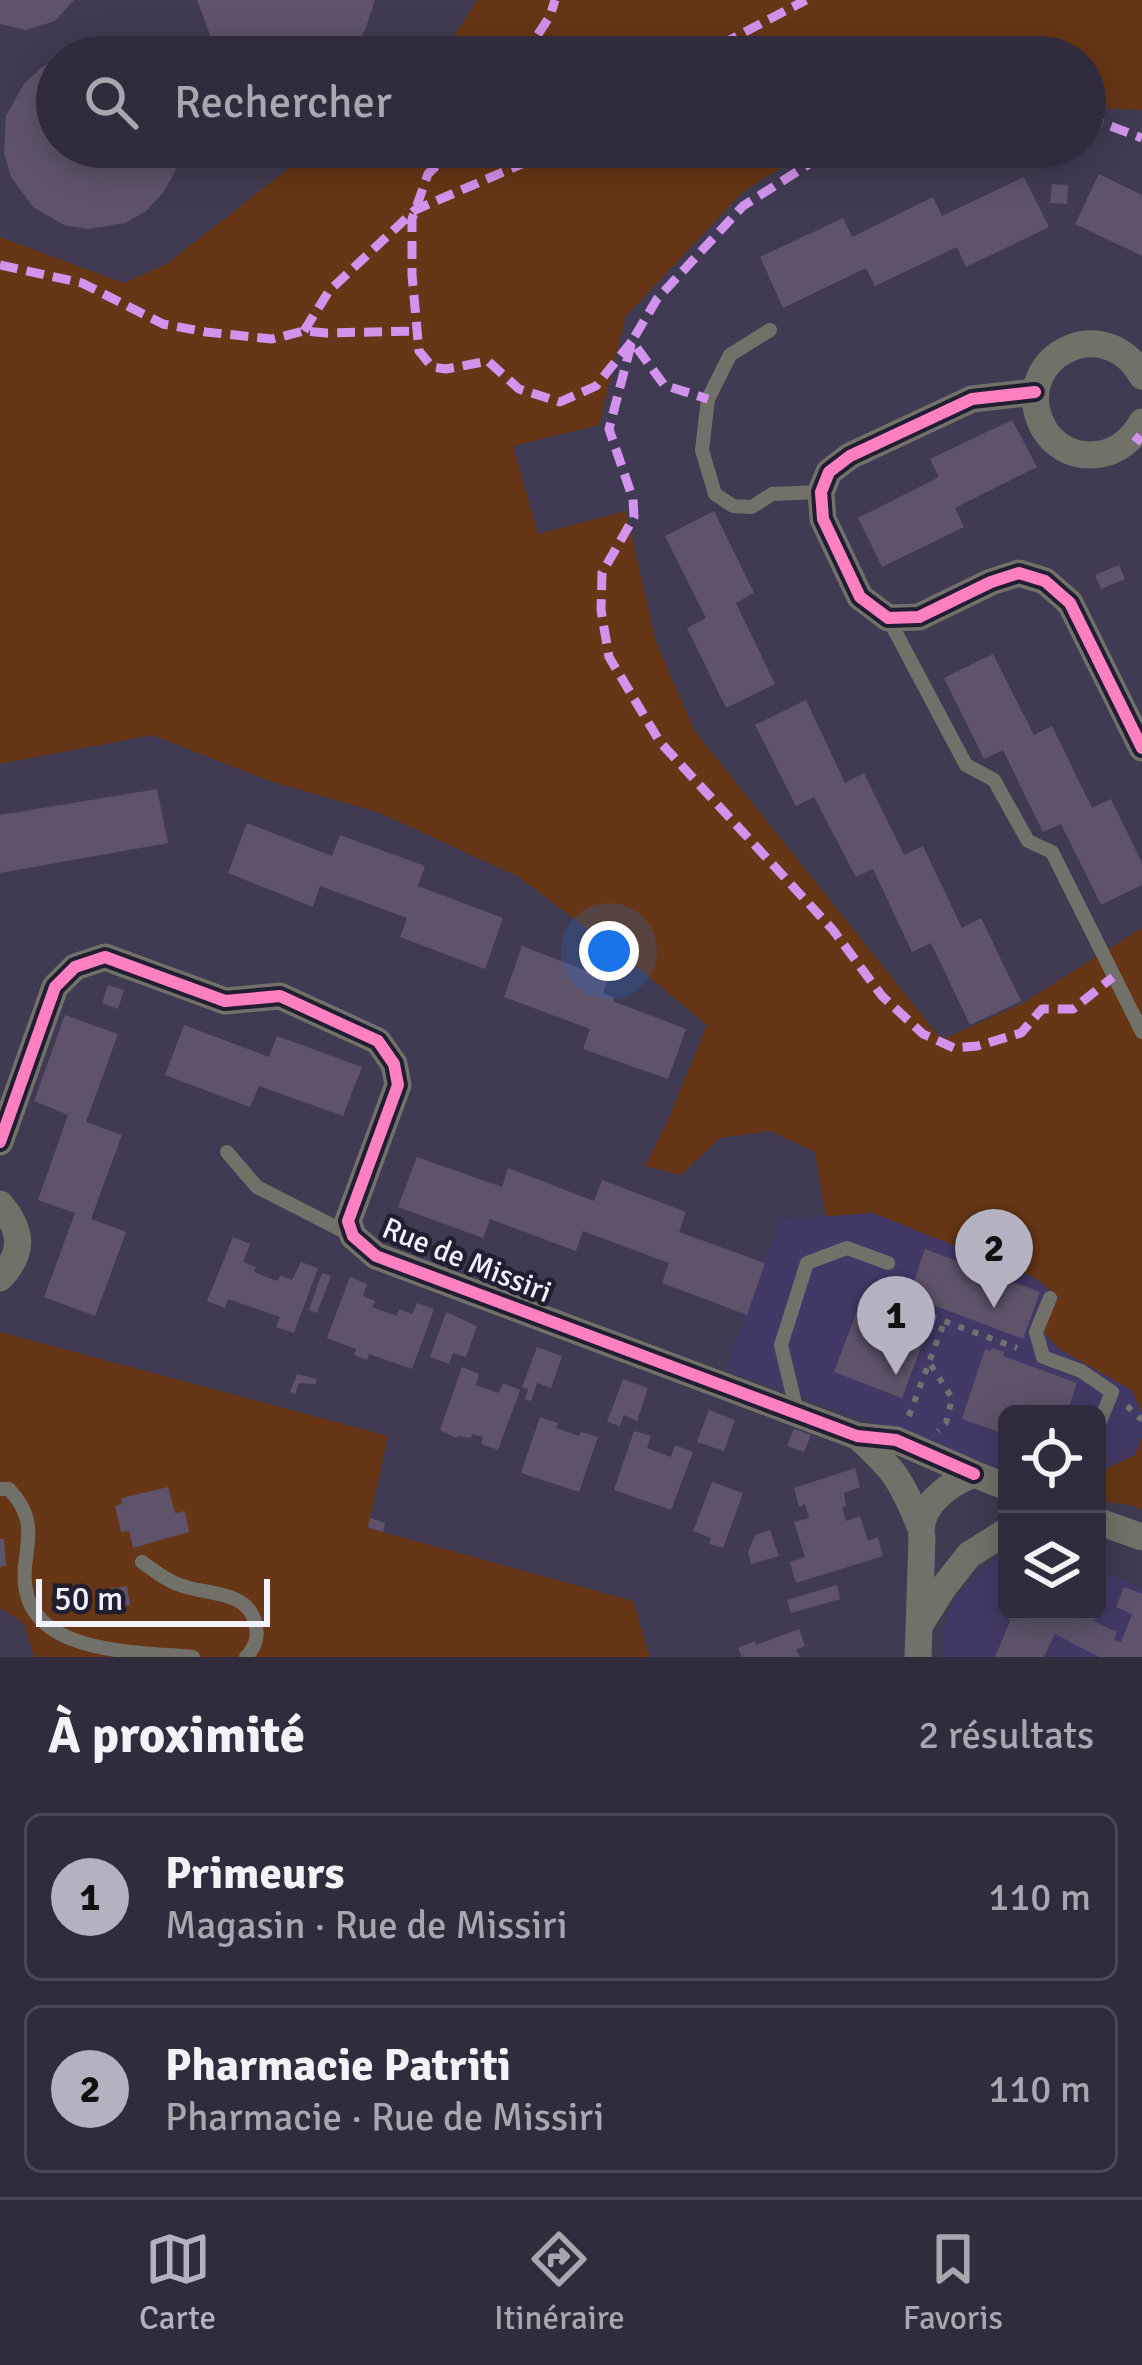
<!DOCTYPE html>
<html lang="fr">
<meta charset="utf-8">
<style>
:root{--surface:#302c3e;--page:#3c3849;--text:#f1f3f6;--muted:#a8a7b0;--line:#4b4858;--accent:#b4b1c0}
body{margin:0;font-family:Signika,sans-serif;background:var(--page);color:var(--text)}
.controls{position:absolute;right:36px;bottom:36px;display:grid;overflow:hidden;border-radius:18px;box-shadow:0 6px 30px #0003}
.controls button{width:108px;height:108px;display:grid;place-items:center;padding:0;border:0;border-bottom:3px solid var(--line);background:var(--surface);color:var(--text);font:60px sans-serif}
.scale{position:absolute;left:36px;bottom:30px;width:234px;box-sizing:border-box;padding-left:12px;border:6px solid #f2f1fc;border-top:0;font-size:33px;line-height:42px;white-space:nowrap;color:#f2f1fc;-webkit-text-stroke:9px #211e31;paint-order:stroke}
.you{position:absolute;left:609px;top:951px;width:42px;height:42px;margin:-30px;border:9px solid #fff;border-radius:50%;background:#1a73e8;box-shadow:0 0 0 18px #1a73e833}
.badge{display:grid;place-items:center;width:78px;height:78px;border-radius:50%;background:var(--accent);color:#111;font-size:39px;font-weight:700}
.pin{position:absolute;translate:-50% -99px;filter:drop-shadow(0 3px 6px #0008)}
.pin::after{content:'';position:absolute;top:63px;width:42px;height:36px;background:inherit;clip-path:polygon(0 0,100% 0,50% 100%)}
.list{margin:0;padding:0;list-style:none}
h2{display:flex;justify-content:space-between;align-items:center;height:156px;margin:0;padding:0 48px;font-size:51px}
h2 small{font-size:39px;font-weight:400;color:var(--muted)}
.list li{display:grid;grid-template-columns:78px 1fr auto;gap:36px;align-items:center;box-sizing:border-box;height:168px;margin:0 24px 24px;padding:0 24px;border:3px solid var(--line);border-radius:18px}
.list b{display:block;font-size:45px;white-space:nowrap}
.list p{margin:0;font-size:39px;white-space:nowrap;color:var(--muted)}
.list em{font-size:39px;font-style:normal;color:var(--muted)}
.icon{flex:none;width:66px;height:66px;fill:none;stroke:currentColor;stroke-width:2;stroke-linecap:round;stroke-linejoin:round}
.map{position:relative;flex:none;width:1142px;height:1657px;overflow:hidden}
.search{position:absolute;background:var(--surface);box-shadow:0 6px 30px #0003;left:36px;right:36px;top:36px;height:132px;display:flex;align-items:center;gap:30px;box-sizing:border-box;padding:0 42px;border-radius:66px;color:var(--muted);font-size:45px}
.sheet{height:540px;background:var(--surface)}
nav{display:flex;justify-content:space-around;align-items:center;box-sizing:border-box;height:168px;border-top:3px solid var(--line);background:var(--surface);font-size:33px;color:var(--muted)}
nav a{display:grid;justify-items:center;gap:6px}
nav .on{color:var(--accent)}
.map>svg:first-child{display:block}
.built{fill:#433966}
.green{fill:#663616}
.building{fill:#5e536b}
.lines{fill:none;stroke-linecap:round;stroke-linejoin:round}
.path{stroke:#727171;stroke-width:6;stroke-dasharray:6 9;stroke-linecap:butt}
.lane{stroke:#71716a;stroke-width:14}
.street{stroke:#71716a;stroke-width:27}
.quiet{stroke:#d193ec;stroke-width:9;stroke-dasharray:18 9;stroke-linecap:butt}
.cycleway-casing{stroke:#211e31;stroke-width:20}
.cycleway{stroke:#ff80c0;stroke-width:12}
.labels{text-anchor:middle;stroke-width:9;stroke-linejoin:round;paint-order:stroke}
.street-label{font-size:30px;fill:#f2f1fc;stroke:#211e31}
</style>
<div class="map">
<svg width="1142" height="1657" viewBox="0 0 1142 1657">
<rect width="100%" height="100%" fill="#403b52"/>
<path class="built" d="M873,1213L1034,1277L1058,1297L1043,1333L1059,1349L1132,1390L1142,1413V1437L1135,1455L1097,1473V1414H1007V1471L726,1370L780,1220Z
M1007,1554V1612H1097V1570L1142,1588V1657H942V1631L953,1602L987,1564Z"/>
<path class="green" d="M477,0H1142V110L1085,107V57H440Z
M372,147H814L743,192L626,316L599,425L513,446L538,534L626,511L655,639L694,730L942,1040L1023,1003L1142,928V1413L1132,1390L1059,1349L1043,1332L1058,1297L1034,1277L873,1213L826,1216L815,1152L770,1131L720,1138L681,1175L645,1166L665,1127L707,1025L630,961L519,877L380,813L270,781L152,735L0,764V237L124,283L168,263L289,168Z
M0,1332L388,1436L368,1528L633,1601L650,1657H34L24,1623L0,1608Z
M1142,1437V1510L1131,1505L1097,1501V1473L1135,1455Z"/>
<path class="building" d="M0,0H74L55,21L26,30L0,24Z
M197,0H375L365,30L359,41L342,57H230L210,35Z
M57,60V147H180L175,172L163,193L146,211L125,223L88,229L64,225L33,207L11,177L4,153L6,116L24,84L42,67Z
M1099,174L1142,195V256L1075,224Z
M1024,177L1049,227L966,267L957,247L875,286L866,268L783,308L760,257L843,218L852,237L933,197L942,216Z
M1052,184L1068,185L1067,204L1050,203Z
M1012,420L1037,467L955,508L964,527L882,567L858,518L939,477L930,459Z
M714,511L754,593L736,603L775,684L726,708L687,628L706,618L665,536Z
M1119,565L1125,579L1101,589L1095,575Z
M993,654L1034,735L1052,726L1092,808L1111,799L1142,863V885L1101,905L1061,824L1043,832L1003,750L984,759L944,678Z
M806,700L845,783L864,773L904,855L923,846L962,928L981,918L1021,1001L970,1025L931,943L912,952L873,869L856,877L814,797L796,806L755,725Z
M157,789L168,843L0,873V815Z
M247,823L332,856L340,835L425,866L418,886L503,918L485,969L400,937L407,918L320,886L313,907L228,873Z
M522,946L608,979L603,993L614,998L613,1001L686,1029L668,1079L583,1049L590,1029L504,997Z
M108,985L124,990L118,1009L102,1003Z
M65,1015L118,1034L86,1122L122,1135L91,1219L126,1232L95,1316L44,1297L75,1213L38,1200L68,1115L34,1101Z
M184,1025L269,1057L277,1036L362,1067L343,1116L259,1086L250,1107L165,1075Z
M417,1157L502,1187L508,1168L594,1201L602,1180L686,1212L679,1232L765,1263L747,1315L662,1283L669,1263L583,1231L576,1251L490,1219L483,1238L398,1207Z
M233,1237L250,1244L243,1262L256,1267L254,1272L266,1277L278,1281L280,1275L292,1280L301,1262L318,1268L294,1333L276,1327L280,1317L228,1299L225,1308L207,1301Z
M925,1249L1040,1292L1023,1339L909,1296Z
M322,1273L331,1276L317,1313L309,1310Z
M350,1277L367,1284L363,1296L375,1301L372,1307L397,1316L399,1309L412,1314L417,1303L434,1309L412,1369L369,1354L367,1360L354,1355L356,1349L327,1338Z
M860,1303L928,1329L902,1398L834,1372Z
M446,1312L477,1326L466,1357L453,1353L449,1364L430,1357Z
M537,1347L562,1356L551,1388L537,1383L531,1401L525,1399L528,1389L522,1387Z
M992,1348L1004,1352L1003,1356L1077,1383L1067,1414H1007V1435L962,1419L985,1349L991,1351Z
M462,1367L479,1374L476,1385L499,1393L503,1383L520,1390L498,1450L481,1444L483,1437L472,1434L471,1438L458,1436L456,1438L440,1430Z
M297,1374L317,1379L315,1384L299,1383L295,1394L290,1392Z
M623,1379L648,1388L637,1421L624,1415L620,1426L607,1422Z
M709,1410L735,1420L724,1451L697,1442Z
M540,1417L558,1423L556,1428L579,1436L581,1432L598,1437L579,1492L521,1473Z
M794,1429L811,1435L804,1452L787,1446Z
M634,1431L651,1436L647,1448L671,1457L675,1445L693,1452L671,1510L614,1490Z
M855,1468L860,1487L844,1493L846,1506L842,1507L846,1521L860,1516L868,1541L878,1537L883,1556L796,1583L790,1562L805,1557L794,1522L809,1518L805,1504L799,1507L794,1488Z
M712,1482L743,1493L723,1548L709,1544L711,1538L693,1531Z
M168,1487L175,1513L185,1511L189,1532L133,1548L129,1531L121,1532L115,1506L122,1504L121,1498Z
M370,1518L385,1523L383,1532L368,1527Z
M770,1530L779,1556L751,1564L748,1552L755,1535Z
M0,1539H4L6,1566L0,1567Z
M837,1585L840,1599L791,1613L787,1600Z
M127,1586L130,1605L111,1608L108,1589Z
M1124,1587L1142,1594V1657H1099L1055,1634L1044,1657H995L1014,1612H1096L1093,1621L1117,1632L1114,1640L1121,1642L1132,1614L1116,1607Z
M799,1629L805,1646L796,1650L800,1657H742L738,1648L755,1641L756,1645Z"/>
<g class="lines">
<path class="path" d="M882,1280L876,1296L1017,1348
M931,1365L952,1398L946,1423L938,1431
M1127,1406L1142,1420
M909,1416L944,1322"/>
<path class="lane" d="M770,330L730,355L708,399L702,450L715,494L733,506L752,507L772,494L821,492
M888,618L966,765L994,780L1028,841L1052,852L1142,1032
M227,1152L257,1187L349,1234
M1050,1298L1036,1332L1043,1357L1081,1371L1112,1392L1097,1429
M797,1412L781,1345L807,1263L847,1248L888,1263
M0,1489H9C34,1516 29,1533 25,1567C17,1656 133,1651 193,1657
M142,1562C155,1571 168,1582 183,1586C209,1595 247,1591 255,1622C259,1637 256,1646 246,1657"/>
<path class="street" d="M1142,376C1104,308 1008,359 1043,427C1052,444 1070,455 1089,455C1114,455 1130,443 1142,422
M1035,392L972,399L850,456L829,472L821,492L823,519L860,597L888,618L919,617L991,582L1019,573L1045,581L1070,603L1142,748
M0,1142L55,987L75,967L105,957L225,1001L280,996L378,1041L394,1064L398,1085L348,1221L353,1236L376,1256L857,1436L896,1440L974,1474
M0,1204C22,1230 25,1252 0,1278
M857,1436C893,1468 902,1481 920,1526
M1097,1521L1142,1537
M921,1623L943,1588L969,1555L1007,1531
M918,1657L922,1538C916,1507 948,1484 974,1474L1007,1487"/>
<path class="quiet" d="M523,57L550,16L555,0
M697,57L806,0
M1085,121H1097L1142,138
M455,147L428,174L412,219V275L419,351L432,367L446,369L488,361L519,389L560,402L596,386L632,341L664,385L708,399
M873,147L817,159L743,206L657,299L632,341L609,429L633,499L634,517L602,573L601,610L609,657L660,742L833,930L882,996L923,1034L954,1048L977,1046L1021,1033L1042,1009H1073L1113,977
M0,265L82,283L163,324L206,332L272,339L304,331L326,333L417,331
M304,331L329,291L415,210L538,157L553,147
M1134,436L1142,442"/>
<g class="cycleway-casing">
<path id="cycleway" d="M1035,392L972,399L850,456L829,472L821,492L823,519L860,597L888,618L919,617L991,582L1019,573L1045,581L1070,603L1142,748
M0,1142L55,987L75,967L105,957L225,1001L280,996L378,1041L394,1064L398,1085L348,1221L353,1236L376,1256L857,1436L896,1440L974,1474"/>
</g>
<use href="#cycleway" class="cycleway"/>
</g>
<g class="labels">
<g class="street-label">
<text transform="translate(467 1260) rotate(22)" y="10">Rue de Missiri</text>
</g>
</g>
</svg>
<div class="controls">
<button><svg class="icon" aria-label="locate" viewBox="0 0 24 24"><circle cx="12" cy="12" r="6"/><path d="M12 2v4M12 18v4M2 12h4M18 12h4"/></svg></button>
<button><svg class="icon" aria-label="layers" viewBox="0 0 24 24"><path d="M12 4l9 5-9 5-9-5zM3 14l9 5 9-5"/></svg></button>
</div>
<div class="scale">50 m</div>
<div class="you"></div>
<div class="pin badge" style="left:896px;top:1375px">1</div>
<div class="pin badge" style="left:994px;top:1308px">2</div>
<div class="search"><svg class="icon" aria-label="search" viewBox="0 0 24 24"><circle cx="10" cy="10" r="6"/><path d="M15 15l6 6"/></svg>Rechercher</div>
</div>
<section class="sheet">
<h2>À proximité<small>2 résultats</small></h2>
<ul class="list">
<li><span class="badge">1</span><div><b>Primeurs</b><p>Magasin · Rue de Missiri</p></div><em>110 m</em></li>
<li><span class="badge">2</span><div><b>Pharmacie Patriti</b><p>Pharmacie · Rue de Missiri</p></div><em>110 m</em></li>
</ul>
</section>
<nav>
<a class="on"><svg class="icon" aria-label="map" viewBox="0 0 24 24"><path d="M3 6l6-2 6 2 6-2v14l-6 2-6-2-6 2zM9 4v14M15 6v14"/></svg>Carte</a>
<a><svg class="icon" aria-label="directions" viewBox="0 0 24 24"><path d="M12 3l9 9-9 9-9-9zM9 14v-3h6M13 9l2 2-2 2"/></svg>Itinéraire</a>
<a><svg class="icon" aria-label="saved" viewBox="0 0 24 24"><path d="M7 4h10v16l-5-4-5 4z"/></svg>Favoris</a>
</nav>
